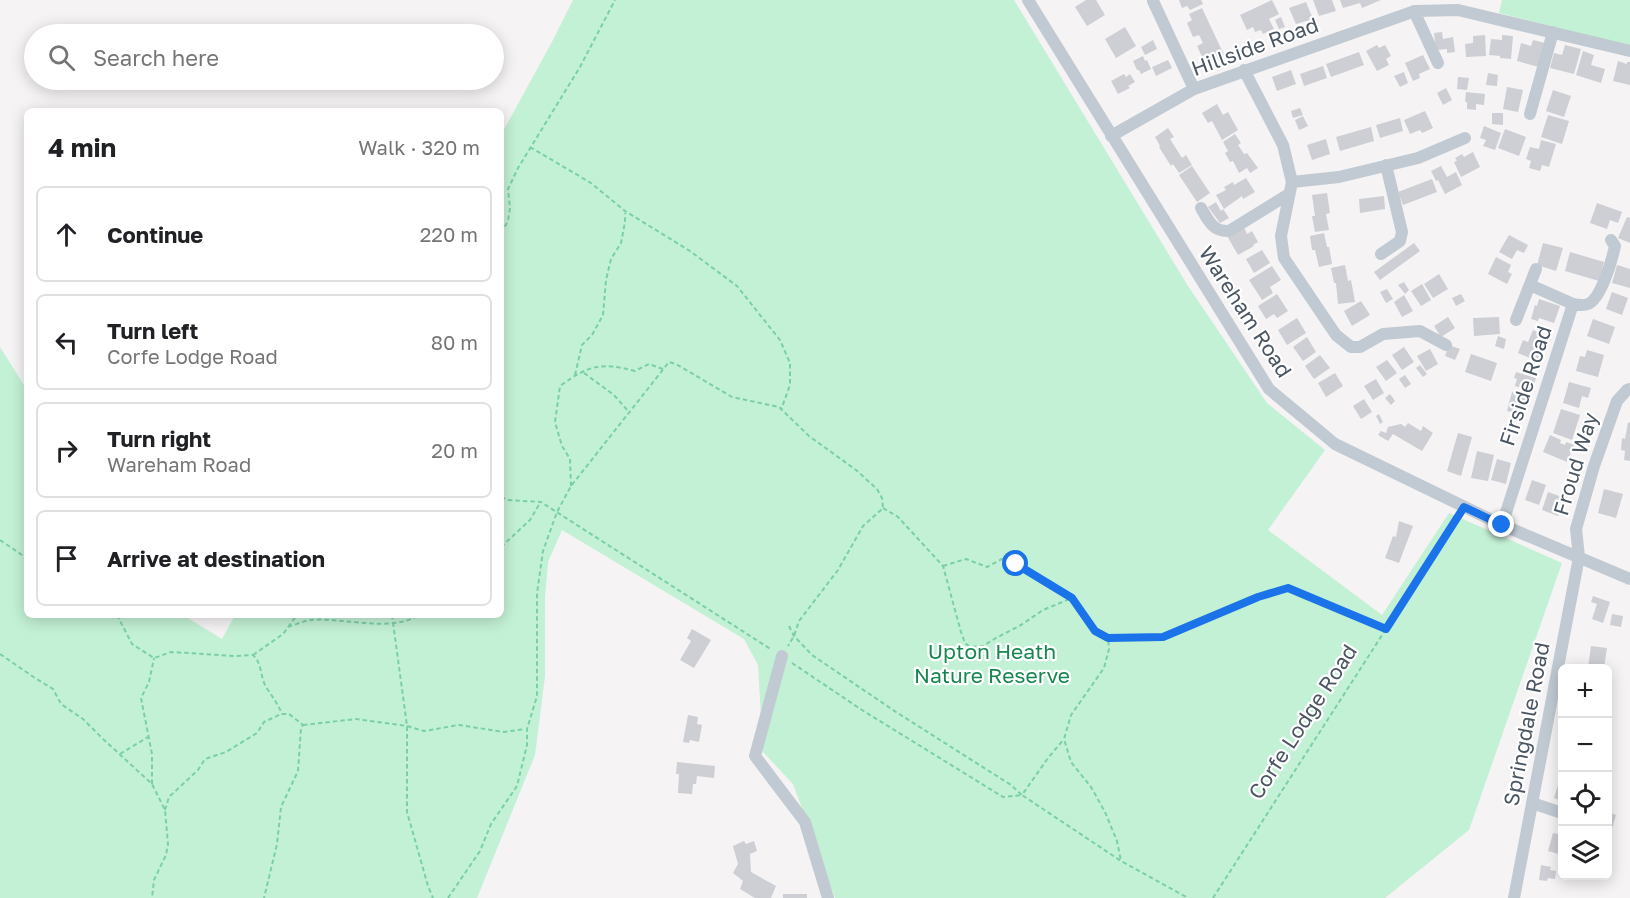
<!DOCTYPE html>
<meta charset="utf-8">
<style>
:root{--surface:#fff;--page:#f2f2f2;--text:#202124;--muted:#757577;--line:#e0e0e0}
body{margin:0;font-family:"Golos Text",sans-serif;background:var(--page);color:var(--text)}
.controls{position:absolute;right:18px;bottom:18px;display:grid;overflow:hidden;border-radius:9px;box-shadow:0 3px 15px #0003}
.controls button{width:54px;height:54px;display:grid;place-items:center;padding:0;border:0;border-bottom:2px solid var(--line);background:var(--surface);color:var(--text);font:30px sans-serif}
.stop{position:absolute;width:18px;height:18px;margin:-14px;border:4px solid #1a73e8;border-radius:50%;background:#fff}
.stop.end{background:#1a73e8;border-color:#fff;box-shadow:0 2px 6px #0008}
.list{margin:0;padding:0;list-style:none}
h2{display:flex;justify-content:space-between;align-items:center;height:78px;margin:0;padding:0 24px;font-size:26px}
h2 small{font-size:20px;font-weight:400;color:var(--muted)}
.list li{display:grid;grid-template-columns:39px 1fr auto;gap:18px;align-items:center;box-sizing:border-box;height:96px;margin:0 12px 12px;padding:0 12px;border:2px solid var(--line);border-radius:9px}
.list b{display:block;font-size:22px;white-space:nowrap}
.list p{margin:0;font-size:20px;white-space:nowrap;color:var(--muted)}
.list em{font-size:20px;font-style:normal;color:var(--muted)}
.icon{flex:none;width:33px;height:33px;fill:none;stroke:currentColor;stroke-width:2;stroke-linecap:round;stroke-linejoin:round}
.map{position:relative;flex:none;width:1630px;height:898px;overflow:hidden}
.search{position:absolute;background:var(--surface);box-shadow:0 3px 15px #0003;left:24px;top:24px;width:480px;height:66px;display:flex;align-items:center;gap:15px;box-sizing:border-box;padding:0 21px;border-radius:33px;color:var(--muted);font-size:22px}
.panel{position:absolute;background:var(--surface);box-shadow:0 3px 15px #0003;left:24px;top:108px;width:480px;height:510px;border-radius:9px}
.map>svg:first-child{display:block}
.green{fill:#c3f1d5}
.building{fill:#cdcfd5}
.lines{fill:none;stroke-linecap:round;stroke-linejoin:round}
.path{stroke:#7ad0a6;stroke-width:2;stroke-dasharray:4.5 3;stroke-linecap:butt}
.minor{stroke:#c1cad2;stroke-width:12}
.route{stroke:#1a73e8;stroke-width:8}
.labels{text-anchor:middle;stroke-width:4.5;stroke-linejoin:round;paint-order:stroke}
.street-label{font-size:21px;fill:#4a5661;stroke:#fff}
.park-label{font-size:21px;fill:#17864f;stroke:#fff}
</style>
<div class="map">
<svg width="1630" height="898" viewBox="0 0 1630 898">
<rect width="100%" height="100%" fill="#f5f3f3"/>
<path class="green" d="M573,0H1014L1188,286L1267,403L1325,450L1268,530L1382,615L1449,513L1562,563L1469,830L1385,898H835L793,784L763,752L758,665L744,639L562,530L548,562L545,597V676L535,755L477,898H0V347L27,390V615H183L222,639L235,615H501V135L553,40Z
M1502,0H1630V46L1499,13Z"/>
<path class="building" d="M1086,0H1096L1105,15L1087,26L1075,7Z
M1179,0H1201L1203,4L1190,10L1187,6L1182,8Z
M1272,0L1279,14L1269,19L1274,29L1263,34L1261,30L1255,32L1253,27L1247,30L1240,15Z
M1313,0H1332L1336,11L1319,16Z
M1340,0H1381L1362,8L1360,3L1343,8Z
M1306,2L1313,19L1296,24L1289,8Z
M1202,8L1225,57L1212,63L1210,58L1204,61L1197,46L1203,43L1199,35L1193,37L1187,23L1192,20L1189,14Z
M1281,17L1285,27L1279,29L1275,20Z
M1125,27L1136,46L1116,58L1105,39Z
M1442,32L1443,39L1453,37L1455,52L1447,53V49L1436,50L1434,33Z
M1485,35L1486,56L1466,57L1465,44L1473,43V36Z
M1502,35L1513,36L1511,59L1500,58V56L1489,55L1491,39L1502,40Z
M1153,40L1157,49L1145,55L1141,47Z
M1533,40L1545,43L1539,67L1517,61L1521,43L1531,46Z
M1377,45L1379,48L1385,45L1391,56L1386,59L1389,65L1377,71L1366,51Z
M1565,45L1581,49L1574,74L1550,68L1554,53L1562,55Z
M1583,51L1594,55L1591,65L1605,69L1601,83L1576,75Z
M1359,52L1364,65L1331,77L1326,64Z
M1423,55L1430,69L1419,74L1420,78L1413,81L1405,63Z
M1143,56L1145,61L1147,60L1151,69L1141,74L1139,70H1137L1133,61Z
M1168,60L1172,68L1156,76L1152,67Z
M1618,61L1627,64V62H1630V85L1613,81Z
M1323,66L1327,78L1304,86L1300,74Z
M1291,70L1296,84L1277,91L1272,77Z
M1404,72L1408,83L1400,87L1394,76Z
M1488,73L1498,75L1497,86L1486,85Z
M1124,74L1126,77L1130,74L1135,82L1128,86L1130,88L1118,94L1111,81Z
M1458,77L1469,78L1467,90L1457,89Z
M1507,87L1523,90L1518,112L1503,109Z
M1446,88L1452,100L1443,105L1437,93Z
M1553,90L1571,96L1564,117L1546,111Z
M1466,92L1485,94L1484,105L1476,104V110L1467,109V102H1465Z
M1217,104L1223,115L1228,112L1238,130L1222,140L1212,121L1208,123L1202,113Z
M1300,108L1303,115L1293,118L1291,111Z
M1425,111L1433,128L1422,133L1420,130L1410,134L1404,120Z
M1492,113H1503V125L1492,124Z
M1548,115L1569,121L1562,144L1541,137Z
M1303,116L1308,126L1299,130L1295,120Z
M1400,118L1403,131L1380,138L1376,125Z
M1484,126L1501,133L1495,150L1483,146L1486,140L1480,138Z
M1371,127L1374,141L1340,151L1336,137Z
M1168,128L1174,137L1170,139L1182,158L1186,155L1192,165L1179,173L1173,164L1171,166L1159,147L1160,146L1155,137Z
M1505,129L1526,137L1519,156L1498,148Z
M1235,134L1241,143L1238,145L1244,154L1247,153L1258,168L1250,173L1247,168L1239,173L1233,161L1230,162L1225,153L1228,151L1223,142Z
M1326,139L1330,154L1312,160L1307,145Z
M1541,140L1556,144L1549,167L1542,165L1540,171L1529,168L1531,161L1526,159L1530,147L1539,149Z
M1473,152L1480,167L1461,177L1454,162L1457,161L1455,158L1462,154L1464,157Z
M1192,166L1210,193L1197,202L1179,175Z
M1441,166L1447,177L1456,172L1462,185L1445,194L1438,180L1436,181L1431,171Z
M1246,178L1255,192L1243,199L1242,196L1224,209L1216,195L1226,190L1224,187L1233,182L1234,185Z
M1432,179L1437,192L1403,205L1398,192Z
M1327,193L1330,213L1326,214L1329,230L1315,232L1312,216H1315L1312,195Z
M1384,196L1385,209L1360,213L1359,199Z
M1216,202L1221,211L1223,209L1229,218L1220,223L1208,207Z
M1597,203L1622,212L1618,223L1610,220L1607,229L1590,223Z
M1627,217L1630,218V243L1618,238Z
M1244,227L1247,234L1252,231L1258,242L1253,245L1254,246L1238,255L1227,236Z
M1324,233L1327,247H1329L1332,264L1319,267L1315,250H1312L1310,236Z
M1509,235L1528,245L1524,253L1517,250L1512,259L1499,252Z
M1414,243L1420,251L1380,280L1374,272Z
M1543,243L1563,248L1556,271L1537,265Z
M1262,250L1270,263L1254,273L1246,259Z
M1570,252L1604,262L1599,281L1565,271Z
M1496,257L1511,265L1508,272L1512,274L1507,284L1488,274Z
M1345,265L1348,281L1351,280L1355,302L1338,304L1336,283H1334L1331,268Z
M1617,265L1630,269V288L1612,283Z
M1272,266L1281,280L1270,287L1273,293L1262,300L1249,280Z
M1439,274L1448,289L1433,298L1424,284Z
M1404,282L1409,290L1405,294L1398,285Z
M1422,284L1431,300L1421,306L1411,291Z
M1387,289L1393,299L1386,303L1380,292Z
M1612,292L1628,298L1622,315L1606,309Z
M1277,294L1288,311L1277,318L1274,314L1266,319L1258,306Z
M1461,294L1465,301L1456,306L1452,298Z
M1404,295L1413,311L1402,317L1394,302Z
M1539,299L1560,306L1554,323L1539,318L1538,321L1531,319L1535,305L1537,306Z
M1361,301L1370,315L1352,326L1344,311Z
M1448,317L1455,328L1441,337L1434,326Z
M1499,317L1500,334L1474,336L1473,318Z
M1297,318L1306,333L1287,345L1278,330Z
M1593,319L1615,327L1609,344L1587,336Z
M1533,330L1549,337L1539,362L1518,353L1523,340L1528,342Z
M1498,336L1506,339L1504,349L1495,346Z
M1307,337L1316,352L1303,361L1293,347Z
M1449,345L1460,349L1455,360L1445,356Z
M1404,347L1414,362L1402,370L1392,355Z
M1430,349L1438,364L1426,371L1417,356Z
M1587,350L1604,355L1598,377L1576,371L1580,356L1585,357Z
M1471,354L1497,363L1491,381L1465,372Z
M1320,355L1330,368L1314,379L1305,366Z
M1387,360L1397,373L1386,381L1376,367Z
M1420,365L1427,374L1423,377L1416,368Z
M1516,372L1536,378L1532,391L1515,386L1517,379L1514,378Z
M1335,373L1343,386L1326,397L1318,383Z
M1405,375L1411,384L1405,388L1399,379Z
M1376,379L1384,393L1373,400L1364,386Z
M1569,382L1591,388L1588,398L1582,396L1579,408L1563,403Z
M1512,392L1528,396L1523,415L1507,411Z
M1390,394L1395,401L1391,405L1385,398Z
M1364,399L1372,412L1361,419L1353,406Z
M1561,409L1580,415L1572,440L1553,433Z
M1379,414L1383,422L1380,424L1376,416Z
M1628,422L1630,423V461L1624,460L1625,451L1621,450L1622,438L1625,439Z
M1408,423L1421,431L1423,426L1433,433L1422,451L1393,434L1388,441L1378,435L1381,431L1386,433L1388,427L1401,424L1405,427Z
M1458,433L1472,437L1461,476L1447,471Z
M1550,435L1561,440L1560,443L1565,445L1566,442L1574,445L1567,462L1543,452Z
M1477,451L1494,455L1488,481L1471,478Z
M1497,459L1511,463L1506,484L1491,480Z
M1532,480L1546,485L1539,505L1525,500Z
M1604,489L1623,494L1616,518L1598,513Z
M1548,492L1565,498L1558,516L1542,510Z
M1399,521L1413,526L1399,563L1385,558L1393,536L1396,537Z
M1593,596L1610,602L1603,623L1592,619L1597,604L1591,602Z
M1612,614L1623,616L1621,627L1610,625Z
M692,629L711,640L694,668L680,660L691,641L687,638Z
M1591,646L1607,648L1604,668H1588Z
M688,715L698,717L697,724L702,725L699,742L690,740L689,743L683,742Z
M1561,761H1562V782L1558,781Z
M677,762L715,766L714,778L697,776L696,784H693L692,794L678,793L679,774H676Z
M1558,785L1562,787V809L1559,808L1562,801L1554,798Z
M1608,812L1616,815L1612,828L1608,826Z
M1553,833L1562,835V855L1548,851Z
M744,841L746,844L754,841L757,851L750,854L751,872L776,886L771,898H755L740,889L743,881L733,873L738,864L733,846Z
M1541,865L1551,867L1550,870L1556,871L1555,879L1548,878L1547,881L1539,880Z
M783,894H807V898H783Z"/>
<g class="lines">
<path class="path" d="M530,147L591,183L625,211L690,251L737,286L780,340L790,363V385L781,410
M501,233L508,221L510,208L508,189L518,168L580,67L615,0
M584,373L614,395L629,412
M575,375L582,345L592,335L603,315L606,280L611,259L621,243L625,222V213
M571,486L570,459L562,446L555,422L560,386C589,365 601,362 635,371L649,364L663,369
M501,497L508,500L541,502L772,650
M883,508L898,517L943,566L961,632L965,643L970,647L983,646L996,638L1021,625L1043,610L1072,598
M0,540L22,555L27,561
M501,547L530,520L540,503
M943,566L966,559L987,567L1002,559L1016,563L1072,598L1095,631L1108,637L1109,649L1104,668L1071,715L1064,739L1071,762L1091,787L1105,812L1117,841L1121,861
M117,615L132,644L154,658L171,652L235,656L253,655C262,663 260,676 266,687C272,696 278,704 282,714H289L303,725L301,728L298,771L281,807L277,844L264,898
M392,615L407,726V812L428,886L433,898
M789,626L794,636L812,655L896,712L1011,785L1022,795L1048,758L1064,739
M288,627C295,625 303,621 311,620C342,617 391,633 419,615
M1109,637H1163L1258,597L1288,588L1386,629
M0,654L35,678L53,689L61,704L83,719L102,738L152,784L165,810L168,844L166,855L154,880L152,898
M253,655L283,634L297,615
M792,663L862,710L1003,797L1022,795L1121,861L1188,898
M303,725L356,719L407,726L424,731L459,725L504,732L525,729
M120,754L148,737
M152,784V754L141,698L149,682L154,658
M165,810L169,797L198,770L205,759L226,752L257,733L264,722L281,714
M448,898L480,851L491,824L517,786L527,745V729L537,696V593L543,551L557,512L571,486L669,362L676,364L732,397L779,407L809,436L856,470L877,489L882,498L883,508L863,526L838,570L799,621L794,636L788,646
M1213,898L1458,517"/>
<path class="minor" d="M1028,0L1269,389L1335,444L1502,525L1630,579
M1153,1L1194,89
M1414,11L1438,63
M1244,70L1283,145L1292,182L1281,236L1284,258L1336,335L1351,347H1360L1383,334L1420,331L1446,345
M1530,114L1553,32
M1111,136L1194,89L1415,11L1458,10L1630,51
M1292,182L1339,177L1418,158L1465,138
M1201,208C1208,220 1213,232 1229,231L1289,194
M1381,254L1400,241L1402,232L1386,165
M1573,304C1578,305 1583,306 1588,304C1601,299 1612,260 1615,246L1611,240
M1516,320L1536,269
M1502,525L1573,304L1530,285
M782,656L755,756L805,822L828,898
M1532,803L1562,813
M1514,898L1579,557L1576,529L1594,466L1617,401L1627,390L1630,389"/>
</g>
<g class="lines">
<path class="route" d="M1016,564L1072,598L1095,631L1108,638L1163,637L1258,597L1288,588L1386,629L1464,507L1502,525"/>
</g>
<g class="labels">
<g class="street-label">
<text transform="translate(1255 47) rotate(-20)" y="7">Hillside Road</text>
<text transform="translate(1245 312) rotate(57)" y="7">Wareham Road</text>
<text transform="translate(1526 386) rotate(-72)" y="7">Firside Road</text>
<text transform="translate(1576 464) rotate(-73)" y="7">Froud Way</text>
<text transform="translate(1303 722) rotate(-57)" y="7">Corfe Lodge Road</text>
<text transform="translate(1527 724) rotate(-79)" y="7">Springdale Road</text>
</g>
<g class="park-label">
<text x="992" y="659">Upton Heath<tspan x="992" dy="24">Nature Reserve</tspan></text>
</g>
</g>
</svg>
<div class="controls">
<button>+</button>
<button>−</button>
<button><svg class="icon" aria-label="locate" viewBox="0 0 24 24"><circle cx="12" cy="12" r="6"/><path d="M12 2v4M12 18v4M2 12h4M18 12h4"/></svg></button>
<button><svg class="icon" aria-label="layers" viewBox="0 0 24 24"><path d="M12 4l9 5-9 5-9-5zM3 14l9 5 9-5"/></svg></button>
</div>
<div class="stop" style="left:1016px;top:564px"></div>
<div class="stop end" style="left:1502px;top:525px"></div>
<div class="search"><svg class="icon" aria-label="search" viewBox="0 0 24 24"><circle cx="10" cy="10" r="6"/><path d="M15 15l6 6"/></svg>Search here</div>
<section class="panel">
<h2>4 min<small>Walk · 320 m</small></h2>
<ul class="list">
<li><svg class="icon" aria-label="ahead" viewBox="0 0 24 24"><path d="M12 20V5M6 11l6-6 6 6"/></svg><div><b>Continue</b></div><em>220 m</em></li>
<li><svg class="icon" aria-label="left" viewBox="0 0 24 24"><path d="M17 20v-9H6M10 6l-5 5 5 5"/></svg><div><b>Turn left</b><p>Corfe Lodge Road</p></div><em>80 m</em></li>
<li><svg class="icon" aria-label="right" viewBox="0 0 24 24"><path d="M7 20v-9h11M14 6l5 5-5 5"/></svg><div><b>Turn right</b><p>Wareham Road</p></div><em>20 m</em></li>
<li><svg class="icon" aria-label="arrive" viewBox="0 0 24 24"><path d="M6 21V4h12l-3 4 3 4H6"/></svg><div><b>Arrive at destination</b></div></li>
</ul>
</section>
</div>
